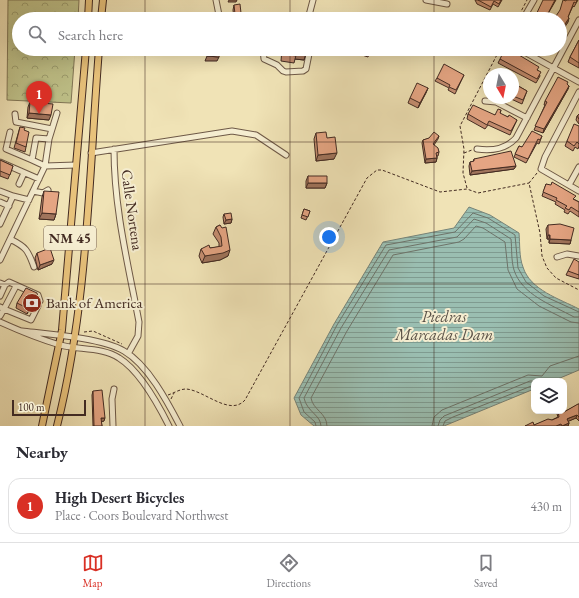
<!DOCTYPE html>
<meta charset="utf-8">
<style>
:root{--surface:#fff;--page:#f2f2f3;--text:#2b2b33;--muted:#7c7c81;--line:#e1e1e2;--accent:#d93025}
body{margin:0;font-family:"EB Garamond",serif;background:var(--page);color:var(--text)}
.controls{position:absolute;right:12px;bottom:12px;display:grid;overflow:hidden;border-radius:8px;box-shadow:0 4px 16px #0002}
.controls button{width:36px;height:36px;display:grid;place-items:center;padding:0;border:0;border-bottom:1px solid var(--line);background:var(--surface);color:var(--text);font:20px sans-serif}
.compass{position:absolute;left:483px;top:68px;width:36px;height:36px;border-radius:50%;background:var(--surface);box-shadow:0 4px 16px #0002;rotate:170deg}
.scale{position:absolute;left:12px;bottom:10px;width:74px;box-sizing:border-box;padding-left:4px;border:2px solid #432b22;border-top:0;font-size:11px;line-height:14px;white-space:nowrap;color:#432b22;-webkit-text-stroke:3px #f5edd0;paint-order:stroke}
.you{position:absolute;left:329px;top:237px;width:14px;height:14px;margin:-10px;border:3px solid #fff;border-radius:50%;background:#1a73e8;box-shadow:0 0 0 6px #1a73e833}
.badge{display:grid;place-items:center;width:26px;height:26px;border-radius:50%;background:var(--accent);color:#fff;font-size:13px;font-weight:700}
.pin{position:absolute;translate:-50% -33px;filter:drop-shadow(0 1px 2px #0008)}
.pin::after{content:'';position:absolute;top:21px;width:14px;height:12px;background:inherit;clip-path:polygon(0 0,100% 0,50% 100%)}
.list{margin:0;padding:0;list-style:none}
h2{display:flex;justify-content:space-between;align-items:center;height:52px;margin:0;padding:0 16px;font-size:17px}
h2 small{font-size:13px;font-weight:400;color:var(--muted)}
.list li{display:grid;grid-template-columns:26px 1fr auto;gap:12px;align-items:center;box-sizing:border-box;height:56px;margin:0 8px 8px;padding:0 8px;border:1px solid var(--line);border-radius:12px}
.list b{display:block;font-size:15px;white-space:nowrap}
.list p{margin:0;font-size:13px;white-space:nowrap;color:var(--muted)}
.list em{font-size:13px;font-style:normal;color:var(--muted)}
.icon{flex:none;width:22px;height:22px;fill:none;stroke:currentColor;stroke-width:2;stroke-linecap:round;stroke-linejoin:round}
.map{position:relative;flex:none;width:579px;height:426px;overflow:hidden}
.search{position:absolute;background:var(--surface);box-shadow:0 4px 16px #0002;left:12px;right:12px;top:12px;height:44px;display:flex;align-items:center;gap:10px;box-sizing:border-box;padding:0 14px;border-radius:22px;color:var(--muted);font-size:15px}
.sheet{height:116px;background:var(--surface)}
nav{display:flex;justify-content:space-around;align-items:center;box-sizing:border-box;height:56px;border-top:1px solid var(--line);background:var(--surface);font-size:11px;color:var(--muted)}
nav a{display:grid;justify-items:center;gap:2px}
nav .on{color:var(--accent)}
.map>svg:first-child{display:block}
.forest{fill:url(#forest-crowns);stroke:#817656}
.water{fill:url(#water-rules);stroke:#778378}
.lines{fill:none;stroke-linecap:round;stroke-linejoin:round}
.shore{stroke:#6e746a;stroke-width:1}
.minor-casing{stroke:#6e5947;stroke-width:7}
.major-casing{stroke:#432b22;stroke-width:8}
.path{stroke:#432b22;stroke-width:1;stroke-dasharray:3 2;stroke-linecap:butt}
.minor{stroke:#f5edd0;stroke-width:5}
.major{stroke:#e8c27b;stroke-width:6}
.wall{fill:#c58e71;stroke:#432b22}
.shaded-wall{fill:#a0745c;stroke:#432b22}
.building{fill:#e5a583;stroke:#432b22}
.grid{fill:none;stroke:#432b22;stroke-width:1;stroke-opacity:0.55}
.labels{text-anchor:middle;stroke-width:4;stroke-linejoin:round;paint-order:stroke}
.shield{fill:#f5edd0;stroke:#786556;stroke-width:1}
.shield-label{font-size:14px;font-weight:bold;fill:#432b22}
.street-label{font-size:15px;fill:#432b22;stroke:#f5edd0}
.poi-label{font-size:15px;fill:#432b22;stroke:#f5edd0;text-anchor:start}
.water-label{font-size:16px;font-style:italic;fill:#595046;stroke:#f5edd0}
</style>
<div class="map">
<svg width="579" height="426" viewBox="0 0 579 426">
<defs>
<pattern id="forest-crowns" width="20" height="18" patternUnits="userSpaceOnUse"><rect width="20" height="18" fill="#bfc28a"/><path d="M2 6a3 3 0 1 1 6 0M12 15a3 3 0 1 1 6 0" fill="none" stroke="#9d9e70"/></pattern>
<pattern id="water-rules" width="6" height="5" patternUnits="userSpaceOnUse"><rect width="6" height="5" fill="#9abeb1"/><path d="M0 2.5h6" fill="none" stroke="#7f9b90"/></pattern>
</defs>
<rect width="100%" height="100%" fill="#f0e3b6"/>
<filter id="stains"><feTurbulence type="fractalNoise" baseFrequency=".005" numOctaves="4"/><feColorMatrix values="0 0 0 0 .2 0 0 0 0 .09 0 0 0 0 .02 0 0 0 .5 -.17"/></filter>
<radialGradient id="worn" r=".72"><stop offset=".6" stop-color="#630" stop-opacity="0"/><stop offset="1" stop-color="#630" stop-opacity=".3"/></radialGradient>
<path class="forest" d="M8,0H79L78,19H19V49H75L71,103L7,100Z"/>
<path class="water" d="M469,207L490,215L519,233C520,244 519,257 523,267C530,290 560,299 579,309V370L553,381H534V389L444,426H314L301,415L294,398L334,324L383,242L454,228Z"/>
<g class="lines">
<path class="shore" d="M316,426L315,422L304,412L299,398L337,325L386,245L455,232L473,213L488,218L515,235L518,268L526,282L544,296L579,312
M321,426C321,415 307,412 304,398L341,328L389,250L457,237L474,219L486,223L511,239C512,248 511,260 514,270C522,295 552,305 574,317H579
M327,426C327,413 313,410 311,398L347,331L393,255L459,242L464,239L476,226L483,228L505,242L508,270L517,289L539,306L571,322L579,323
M432,426L434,417L442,410L528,375L542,376L550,366L579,356
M438,426L440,420L444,416L530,381H537
M443,426L445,421L453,417L534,385"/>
<g class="minor-casing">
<path id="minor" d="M216,0L219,15
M426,0L447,4
M308,19L313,0
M523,19L534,0
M263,49L264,59L277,65L283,71L286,72L303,71L306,69L310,49
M519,49L579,82
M579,92L545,157L541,169L579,191
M485,101L496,102L527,118
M15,114L16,122L52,129
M10,132L6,149L32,160
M49,139L36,138L32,160L45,166L49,139L57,113
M114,149C114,208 128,264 139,322L138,336L128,354
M477,149C491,151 506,149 516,138L579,20
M91,153L232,131L256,135L286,155
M0,162L39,179
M19,184L24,173
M569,185L579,167
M0,191L13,196
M33,191L43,193L48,190
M0,202L9,206
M0,224L13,196L29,200
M10,239C26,247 28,250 34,267
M557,257L567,254L579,256
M0,260L45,166L76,165
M0,283L5,285L9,282L38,295L40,301
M16,286L4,309L31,320L38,306
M0,296L5,285
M0,307L4,309L0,316
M0,322C20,331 39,339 60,345C78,350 103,347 119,358C140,371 158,404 169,426
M22,331C48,334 102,338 124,351C148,365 167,401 180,426
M113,426L112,399L114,389"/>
</g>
<g class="major-casing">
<path id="major" d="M88,19L89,0
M101,19L103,0
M42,426L62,330L86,49
M57,426C88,303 89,175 99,49"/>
</g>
<path class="path" d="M517,19L527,0
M464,153L472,150
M537,173L529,183L540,233L542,256L547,268L556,278L579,290
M467,188L463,173L464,149L460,126L500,49
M84,332L93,331L122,344
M168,395C174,393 180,389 186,389C204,390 230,417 245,400L367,178L377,170H382L440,192L467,189L478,193L529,183
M171,399L174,393"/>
<use href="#minor" class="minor"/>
<use href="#major" class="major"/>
</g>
<path class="wall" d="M475,0H502L498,7L493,4L490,10L477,4Z
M578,0L574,7L573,6L568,17V22L562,31L561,36L566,1Z
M234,5L239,18L234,19L233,10Z
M579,40V68L568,62L570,57Z
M282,49H307L304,60L295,59L294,63L281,61Z
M361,49H371L368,57L359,54Z
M538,49H553L551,54L546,52L544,55L538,51L539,49Z
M500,59L538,70L540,76L536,83L498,63Z
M464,75L455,94L448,90L449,88L435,81L437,78Z
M489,78V85L487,83Z
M513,83L527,91L522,104L509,98H513Z
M567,85L569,86L568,89L543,133L534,130L545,105H544L545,101Z
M428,88L418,108L408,103L410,98Z
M30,102L49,120L27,118L28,107Z
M501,110L500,114L508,117L517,120L510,135L488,125L485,129L467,119L468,114L495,115Z
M579,114V124L576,120L577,116Z
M579,126V146L578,149L575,147L573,151L565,146L567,141Z
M20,127L24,130L26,147L25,152L14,148Z
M316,133L327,138L334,159L316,161L314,139Z
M439,136L438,139L434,145L439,152L438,156H437V158L436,162L425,163L422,143L423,140Z
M542,136L539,144L537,143L526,163L514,157L519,146L522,147Z
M474,159L516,166L514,169L470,175L469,166L470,162H473Z
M0,160L13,166L8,179L0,176Z
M308,176L327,183L325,188H306V181Z
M546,184L579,202V217L570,211L568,214L564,212L565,210L555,204L556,202L542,196Z
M44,191L56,214L54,220L39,219L42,197Z
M304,209L310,211L306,220L301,218Z
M224,214L232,219L231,223L224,224L223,217Z
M220,225L228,256L220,260L202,263L199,256L201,249L219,247V243L213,234L216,227Z
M548,225L571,240L570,244L549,243V239H547L546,229Z
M37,253L52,264L38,270L35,258Z
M579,262V279L566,275L568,271Z
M38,298L36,302L32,305L27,314L16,308L17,303Z
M93,391L104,421H101L102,426H93L92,395Z
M579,404V421L576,418L568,421L569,423L568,426H525L534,425L552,420L558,417L557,414L558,411L564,412Z"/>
<path class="shaded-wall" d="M229,0H237L236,2H228Z
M555,0H556L545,19Z
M241,13L239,18L234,19L235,14Z
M569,18L568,22L560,34L561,30Z
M297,52L306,53L304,60L295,59Z
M207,56L219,57L217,61H205Z
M569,86L568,89L543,133L544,129Z
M428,88L426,93L418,108L420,103Z
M29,113L51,115L49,120L27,118Z
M337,153L334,159L316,161L318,155Z
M437,158L436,162L425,163L426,159Z
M516,166L514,169L470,175L472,171Z
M308,183H327L325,188H306Z
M42,213L56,214L54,220L39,219Z
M232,219L231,223L224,224L226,220Z
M548,235H550L549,239H547Z
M550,239L571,240L570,244L549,243Z
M230,250L228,256L220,260L202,263L205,256Z
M54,260L52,264L38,270L40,265Z
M38,298L36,302L32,305L27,314L29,309L34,300Z
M577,415L576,418L567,422V419L569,418Z
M101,418H105L104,421L100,422Z
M569,423L568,426H562Z"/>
<path class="building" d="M478,0H501L499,4L494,1L491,7Z
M543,0H555L545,19H534Z
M563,0L566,1V0H577L576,3L574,2L568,17L569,18L561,30L563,32L560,36V19H554L560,10Z
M240,4L241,13L235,14L234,5Z
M579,40V63L570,57Z
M209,49H221L219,57L207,56Z
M284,49H307L306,53L297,52L296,56L283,54Z
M361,49H371L369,54L360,50Z
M505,49H509L539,67L537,70L541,72L537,79L500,59Z
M444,64L464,75L456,90L449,87L450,85L437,78Z
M558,77L568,82L567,84L569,86L544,129L535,126L547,102L545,101Z
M417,83L428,88L420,103L410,98Z
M513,83L527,91L523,100L513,96Z
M30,102L53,104L51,115L29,113Z
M473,105L495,115L498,109L501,110L500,113L508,117L509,115L517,120L511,131L489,121L487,125L468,114Z
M579,114V119L577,116Z
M574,124L579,126V144L577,142L574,146L567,141Z
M20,127L25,128L24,130L29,132L26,147L16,143Z
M532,131L542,136L540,140L538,139L528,159L515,154L519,146L522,147Z
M326,132L327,138L335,137L337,153L318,155L316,133Z
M434,132L439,136L433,144L438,148L439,152L436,153L437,158L426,159L423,140L429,138Z
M511,151L516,166L472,171L470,162L474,161V159Z
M0,160L13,166L10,175L0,171Z
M308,176H327V183H308Z
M552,182L576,196L573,199L579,202V212L571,207L569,210L565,208L567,206L556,200L557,198L543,192L546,184L551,185Z
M44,191L59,192L56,214L42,213Z
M304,209L310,211L308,217L302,215Z
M231,213L232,219L226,220L224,214Z
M560,224L574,228L571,240L550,239V235H548V225Z
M220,225L222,228L226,227L230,250L223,253L205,256L201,249L209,245L210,248L222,246L221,237L216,227Z
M50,248L54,260L40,265L37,253Z
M574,259L579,262V275L568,271Z
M26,288L37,293L38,298L34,300L29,309L17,303Z
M102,390L105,418H101L102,426H94L93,391Z
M578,404H579V417L577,415L569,418L567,419L569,423L562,426L561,424L556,426H525L533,422L534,425L548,419L552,420L559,417L558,411H564V412Z"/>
<path class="grid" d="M145,0V19M290,0V19M434,0V19M145,49V426M290,49V426M434,49V426M0,142H579M0,284H579"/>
<defs>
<g id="bank-disc" transform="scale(1)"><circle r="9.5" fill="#8f2418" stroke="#f5edd0"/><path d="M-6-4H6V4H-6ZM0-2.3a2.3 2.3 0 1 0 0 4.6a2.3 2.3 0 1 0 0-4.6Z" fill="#fff"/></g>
</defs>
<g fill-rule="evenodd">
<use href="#bank-disc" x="32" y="303"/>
</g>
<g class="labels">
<rect class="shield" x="44" y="226" width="52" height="24" rx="3"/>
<g class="shield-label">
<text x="70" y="243">NM 45</text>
</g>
<g class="street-label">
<text transform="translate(132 210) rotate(82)" y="5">Calle Nortena</text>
</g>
<g class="poi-label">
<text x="46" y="308">Bank of America</text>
</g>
<g class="water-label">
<text x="444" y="322">Piedras<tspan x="444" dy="18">Marcadas Dam</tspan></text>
</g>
</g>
<rect width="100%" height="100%" filter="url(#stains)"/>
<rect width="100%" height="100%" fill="url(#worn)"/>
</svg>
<div class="controls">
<button><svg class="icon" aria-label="layers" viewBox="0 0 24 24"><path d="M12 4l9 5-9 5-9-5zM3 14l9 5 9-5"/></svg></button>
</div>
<svg class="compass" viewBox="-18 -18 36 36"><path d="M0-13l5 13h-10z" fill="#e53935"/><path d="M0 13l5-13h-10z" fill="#7c7c81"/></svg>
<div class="scale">100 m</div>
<div class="you"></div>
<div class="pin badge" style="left:39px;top:114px">1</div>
<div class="search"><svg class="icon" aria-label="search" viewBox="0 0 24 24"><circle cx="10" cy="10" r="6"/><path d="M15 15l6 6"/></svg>Search here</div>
</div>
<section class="sheet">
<h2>Nearby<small></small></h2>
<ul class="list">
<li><span class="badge">1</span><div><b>High Desert Bicycles</b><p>Place · Coors Boulevard Northwest</p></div><em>430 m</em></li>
</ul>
</section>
<nav>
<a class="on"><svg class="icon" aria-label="map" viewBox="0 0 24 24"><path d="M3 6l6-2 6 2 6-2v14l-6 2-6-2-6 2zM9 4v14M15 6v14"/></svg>Map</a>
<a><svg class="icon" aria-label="directions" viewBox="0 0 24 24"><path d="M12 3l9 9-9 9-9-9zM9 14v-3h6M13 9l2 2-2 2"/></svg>Directions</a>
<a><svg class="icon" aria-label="saved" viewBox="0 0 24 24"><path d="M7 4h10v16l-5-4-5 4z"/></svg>Saved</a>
</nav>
